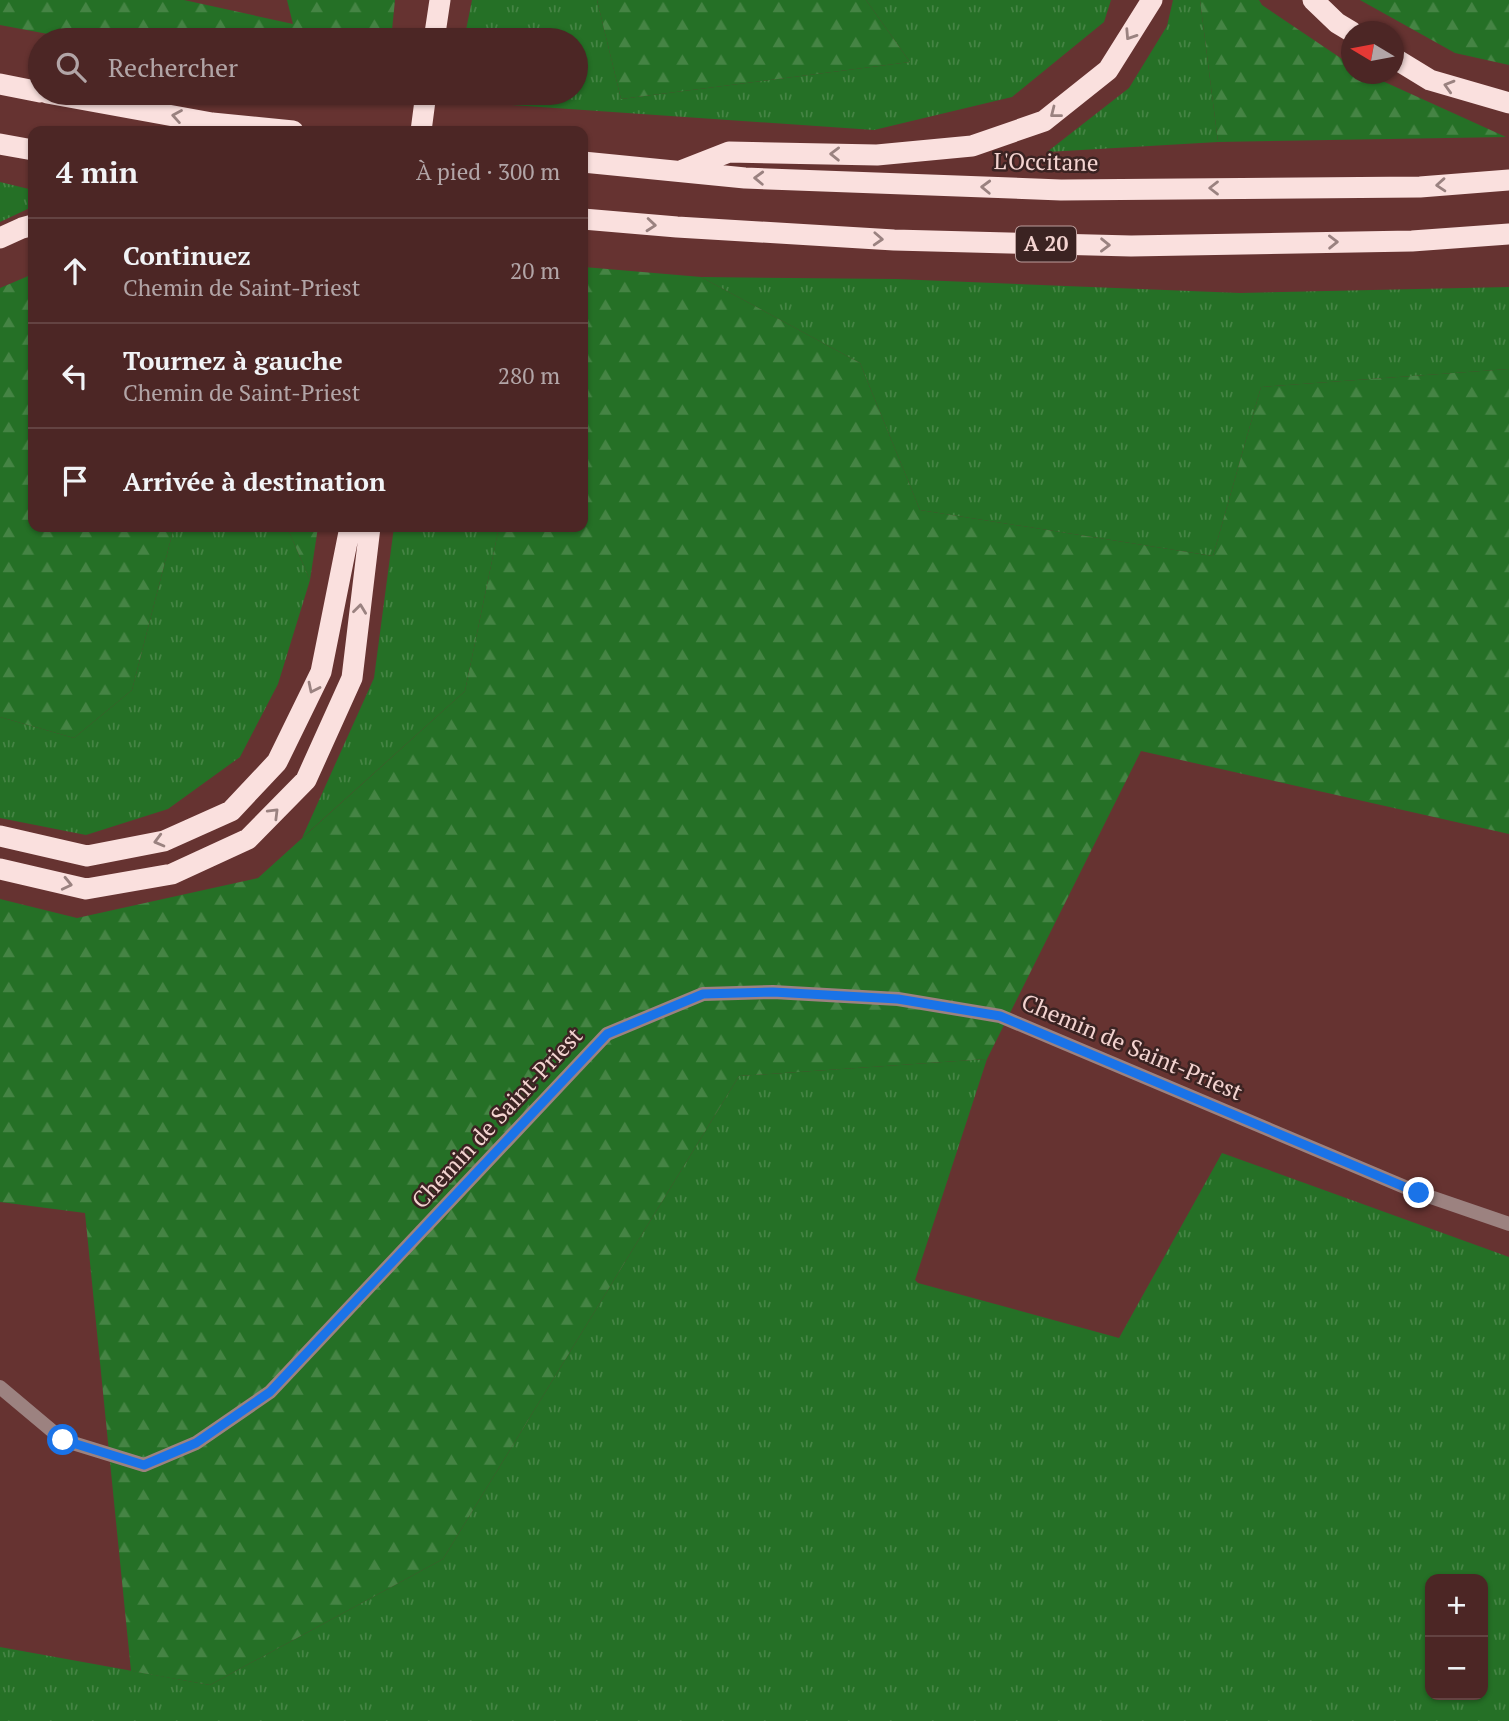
<!DOCTYPE html>
<html lang="fr">
<meta charset="utf-8">
<style>
:root{--surface:#4c2625;--page:#532e2d;--text:#f1f3f6;--muted:#b2a5a7;--line:#634342}
body{margin:0;font-family:"PT Serif",serif;background:var(--page);color:var(--text)}
.controls{position:absolute;right:21px;bottom:21px;display:grid;overflow:hidden;border-radius:14px;box-shadow:0 2px 5px #0004}
.controls button{width:63px;height:63px;display:grid;place-items:center;padding:0;border:0;border-bottom:2px solid var(--line);background:var(--surface);color:var(--text);font:35px sans-serif}
.compass{position:absolute;left:1341px;top:21px;width:63px;height:63px;border-radius:50%;background:var(--surface);box-shadow:0 2px 5px #0004;rotate:280deg}
.stop{position:absolute;width:21px;height:21px;margin:-16px;border:5px solid #1a73e8;border-radius:50%;background:#fff}
.stop.end{background:#1a73e8;border-color:#fff;box-shadow:0 2px 7px #0008}
.list{margin:0;padding:0;list-style:none}
h2{display:flex;justify-content:space-between;align-items:center;height:91px;margin:0;padding:0 28px;font-size:30px}
h2 small{font-size:23px;font-weight:400;color:var(--muted)}
.list li{display:grid;grid-template-columns:46px 1fr auto;gap:21px;align-items:center;box-sizing:border-box;height:105px;padding:0 28px;border-top:2px solid var(--line)}
.list b{display:block;font-size:26px;white-space:nowrap}
.list p{margin:0;font-size:23px;white-space:nowrap;color:var(--muted)}
.list em{font-size:23px;font-style:normal;color:var(--muted)}
.icon{flex:none;width:38px;height:38px;fill:none;stroke:currentColor;stroke-width:2;stroke-linecap:round;stroke-linejoin:round}
.map{position:relative;flex:none;width:1509px;height:1721px;overflow:hidden}
.search{position:absolute;background:var(--surface);box-shadow:0 2px 5px #0004;left:28px;top:28px;width:560px;height:77px;display:flex;align-items:center;gap:18px;box-sizing:border-box;padding:0 24px;border-radius:38px;color:var(--muted);font-size:26px}
.panel{position:absolute;background:var(--surface);box-shadow:0 2px 5px #0004;left:28px;top:126px;width:560px;height:406px;border-radius:14px}
.map>svg:first-child{display:block}
.grass{fill:url(#grass-tufts);fill-rule:evenodd}
.forest{fill:url(#forest-firs)}
.lines{fill:none;stroke-linecap:round;stroke-linejoin:round}
.minor{stroke:#9c8280;stroke-width:14}
.motorway{stroke:#fae0de;stroke-width:21}
.oneway{stroke:#9a8280}
.route{stroke:#1a73e8;stroke-width:9}
.labels{text-anchor:middle;stroke-width:5;stroke-linejoin:round;paint-order:stroke}
.shield{fill:#3b2322;stroke:#bc9e9c;stroke-width:2}
.shield-label{font-size:21px;font-weight:bold;fill:#f3d3d0}
.street-label{font-size:23px;fill:#f3d3d0;stroke:#3b2322}
</style>
<div class="map">
<svg width="1509" height="1721" viewBox="0 0 1509 1721">
<defs>
<pattern id="grass-tufts" width="24" height="20" patternUnits="userSpaceOnUse" patternTransform="scale(1.75)"><rect width="24" height="20" fill="#257026"/><path d="M3 7l-1-3M5 7V3M7 7l1-3M15 17l-1-3M17 17v-4M19 17l1-3" fill="none" stroke="#458444"/></pattern>
<pattern id="forest-firs" width="22" height="20" patternUnits="userSpaceOnUse" patternTransform="scale(1.75)"><rect width="22" height="20" fill="#257026"/><path d="M5 1l3.5 6h-7zM16 11l3.5 6h-7z" fill="#458444"/></pattern>
</defs>
<rect width="100%" height="100%" fill="#663331"/>
<path class="grass" d="M472,0H597L621,99L910,62L866,0H1111L1104,22L1012,97L874,130L452,101L454,93H576V40H464Z
M1173,0H1200L1218,142L1047,152L1129,88L1167,26Z
M0,182L33,190L32,207L0,222Z
M701,277L896,279L1240,293L1509,287V369L1261,387L1213,556L920,510L860,363Z
M174,527H287L310,580L278,684L240,757L168,809L86,835L0,818V717L74,738L132,690Z
M394,527H499L465,691L302,838L374,678Z
M987,1059L915,1280L918,1283L1119,1338L1222,1153L1509,1257V1721H0V1647L210,1685L443,1559L739,1076ZM1430,1579H1483V1695H1430Z"/>
<path class="forest" d="M0,0H184L293,24L287,0H395L391,40H80L0,25Z
M597,0H866L910,62L621,99Z
M1200,0H1259L1262,5L1351,65L1352,74H1367L1506,137L1218,142Z
M1360,0H1509V65L1455,53Z
M584,267L701,277L860,363L920,510L1213,556L1261,387L1509,369V834L1141,751L987,1059L739,1076L443,1559L210,1685L131,1671L85,1213L0,1202V899L77,918L258,878L465,691L499,527H583V271Z
M33,274V527H174L132,690L74,738L0,717V288Z
M287,527H318L310,580Z"/>
<g class="lines">
<path class="minor" d="M0,1387L63,1440L144,1465L196,1443L270,1392L607,1034L703,994L773,992L898,999L1000,1016L1419,1193L1509,1224"/>
<path class="motorway" d="M1313,0L1337,23L1352,32
M434,40L440,0
M1394,58L1430,80L1509,103
M0,84L40,92
M47,93L212,123L293,131
M421,131L426,93
M0,144L33,150
M583,162L745,178L1061,190L1420,187L1509,180
M683,170L729,152L877,155L972,146L1044,121L1108,70L1152,0
M583,219L677,227L894,240L1131,246L1412,241L1509,234
M0,238L22,228L33,225
M0,836L87,856L164,841L231,811L277,762L321,672L350,527
M0,869L86,889L172,874L248,839L306,780L352,678L370,527"/>
</g>
<defs><path id="oneway-chevron" d="M-2-3.5L2.5 0L-2 3.5" fill="none" stroke-width="1.6" stroke-linecap="round" stroke-linejoin="round" transform="scale(1.75)"/></defs>
<g class="oneway">
<use href="#oneway-chevron" transform="translate(1130 35) rotate(123)"/>
<use href="#oneway-chevron" transform="translate(1449 86) rotate(-164)"/>
<use href="#oneway-chevron" transform="translate(1055 113) rotate(142)"/>
<use href="#oneway-chevron" transform="translate(177 116) rotate(-170)"/>
<use href="#oneway-chevron" transform="translate(835 154) rotate(-179)"/>
<use href="#oneway-chevron" transform="translate(759 178) rotate(-178)"/>
<use href="#oneway-chevron" transform="translate(1441 185) rotate(176)"/>
<use href="#oneway-chevron" transform="translate(986 187) rotate(-178)"/>
<use href="#oneway-chevron" transform="translate(1214 188) rotate(180)"/>
<use href="#oneway-chevron" transform="translate(651 225) rotate(5)"/>
<use href="#oneway-chevron" transform="translate(878 239) rotate(3)"/>
<use href="#oneway-chevron" transform="translate(1333 242) rotate(-1)"/>
<use href="#oneway-chevron" transform="translate(1105 245) rotate(1)"/>
<use href="#oneway-chevron" transform="translate(360 609) rotate(-83)"/>
<use href="#oneway-chevron" transform="translate(313 688) rotate(116)"/>
<use href="#oneway-chevron" transform="translate(274 813) rotate(-45)"/>
<use href="#oneway-chevron" transform="translate(159 841) rotate(165)"/>
<use href="#oneway-chevron" transform="translate(67 884) rotate(13)"/>
</g>
<g class="lines">
<path class="route" d="M63,1440L144,1465L196,1443L270,1392L607,1034L703,994L773,992L898,999L1000,1016L1419,1193"/>
</g>
<g class="labels">
<rect class="shield" x="1016" y="226.5" width="60" height="35" rx="5"/>
<g class="shield-label">
<text x="1046" y="251">A 20</text>
</g>
<g class="street-label">
<text transform="translate(1046 162) rotate(1)" y="8">L'Occitane</text>
<text transform="translate(1132 1047) rotate(23)" y="8">Chemin de Saint-Priest</text>
<text transform="translate(497 1118) rotate(-47)" y="8">Chemin de Saint-Priest</text>
</g>
</g>
</svg>
<div class="controls">
<button>+</button>
<button>−</button>
</div>
<svg class="compass" viewBox="-18 -18 36 36"><path d="M0-13l5 13h-10z" fill="#e53935"/><path d="M0 13l5-13h-10z" fill="#b2a5a7"/></svg>
<div class="stop" style="left:63px;top:1440px"></div>
<div class="stop end" style="left:1419px;top:1193px"></div>
<div class="search"><svg class="icon" aria-label="search" viewBox="0 0 24 24"><circle cx="10" cy="10" r="6"/><path d="M15 15l6 6"/></svg>Rechercher</div>
<section class="panel">
<h2>4 min<small>À pied · 300 m</small></h2>
<ul class="list">
<li><svg class="icon" aria-label="ahead" viewBox="0 0 24 24"><path d="M12 20V5M6 11l6-6 6 6"/></svg><div><b>Continuez</b><p>Chemin de Saint-Priest</p></div><em>20 m</em></li>
<li><svg class="icon" aria-label="left" viewBox="0 0 24 24"><path d="M17 20v-9H6M10 6l-5 5 5 5"/></svg><div><b>Tournez à gauche</b><p>Chemin de Saint-Priest</p></div><em>280 m</em></li>
<li><svg class="icon" aria-label="arrive" viewBox="0 0 24 24"><path d="M6 21V4h12l-3 4 3 4H6"/></svg><div><b>Arrivée à destination</b></div></li>
</ul>
</section>
</div>
